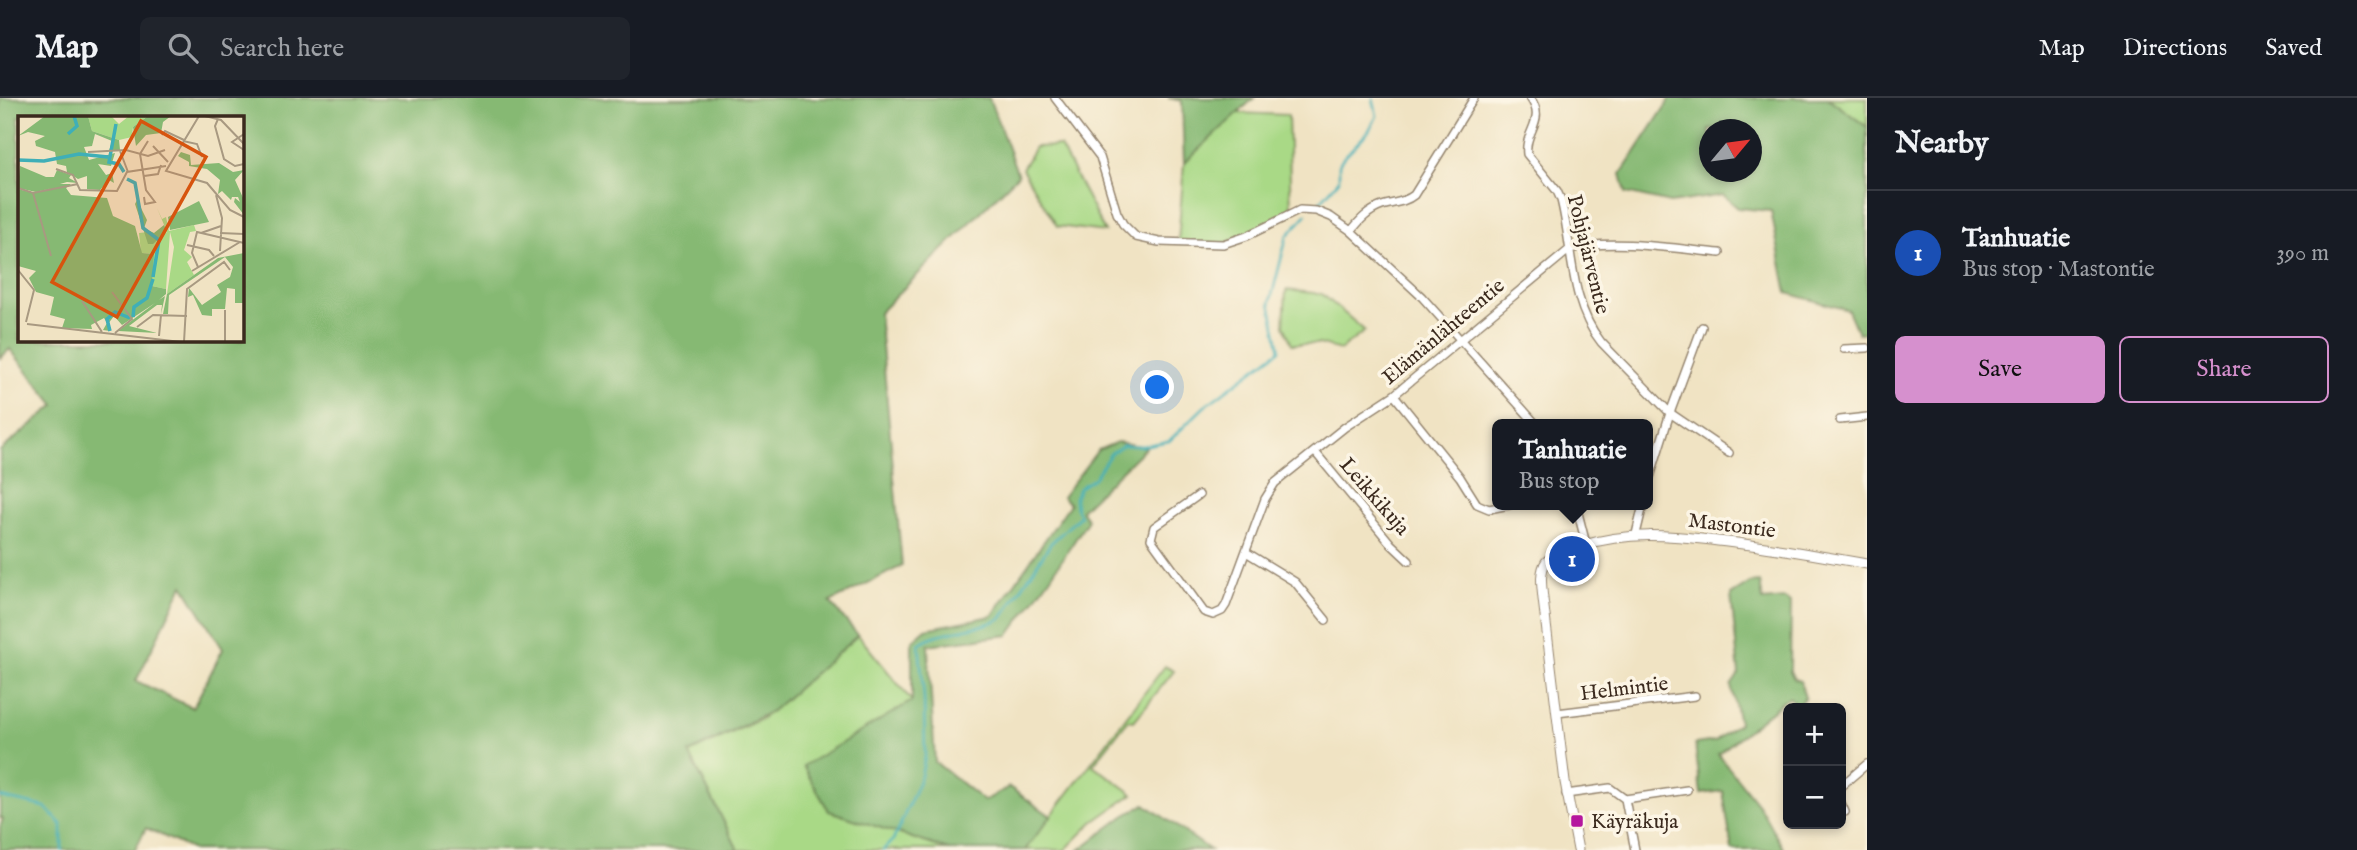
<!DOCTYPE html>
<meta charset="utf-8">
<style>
:root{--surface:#171b24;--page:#20242c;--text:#f1f3f6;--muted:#9ea1a6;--line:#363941;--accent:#d690ce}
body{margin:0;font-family:"IM FELL English",serif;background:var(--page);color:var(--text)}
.controls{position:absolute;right:21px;bottom:21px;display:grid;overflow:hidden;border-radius:10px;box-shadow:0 4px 10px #0003}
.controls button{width:63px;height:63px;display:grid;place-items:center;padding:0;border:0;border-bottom:2px solid var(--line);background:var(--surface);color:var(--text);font:35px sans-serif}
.compass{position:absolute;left:1699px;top:21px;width:63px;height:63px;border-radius:50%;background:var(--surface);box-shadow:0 4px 10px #0003;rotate:61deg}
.you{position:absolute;left:1158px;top:290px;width:24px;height:24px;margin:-18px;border:5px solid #fff;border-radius:50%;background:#1a73e8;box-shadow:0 0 0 10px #1a73e833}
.badge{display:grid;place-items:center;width:46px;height:46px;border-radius:50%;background:var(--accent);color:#fff;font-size:23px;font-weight:700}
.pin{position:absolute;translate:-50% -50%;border:4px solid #fff;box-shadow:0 2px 7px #0006}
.popup{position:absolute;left:1492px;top:321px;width:161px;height:91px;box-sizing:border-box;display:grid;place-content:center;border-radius:10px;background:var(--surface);filter:drop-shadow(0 2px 5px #0005);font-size:23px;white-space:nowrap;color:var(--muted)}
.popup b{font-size:26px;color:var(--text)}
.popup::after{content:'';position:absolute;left:50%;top:100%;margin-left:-14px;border:14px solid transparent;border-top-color:var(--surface)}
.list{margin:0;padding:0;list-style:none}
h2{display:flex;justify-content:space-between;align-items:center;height:91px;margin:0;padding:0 28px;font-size:30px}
h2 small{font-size:23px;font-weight:400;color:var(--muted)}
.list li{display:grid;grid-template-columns:46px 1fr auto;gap:21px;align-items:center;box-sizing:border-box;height:126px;padding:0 28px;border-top:2px solid var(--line)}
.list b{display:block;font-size:26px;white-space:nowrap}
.list p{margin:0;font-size:23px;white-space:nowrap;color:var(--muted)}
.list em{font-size:23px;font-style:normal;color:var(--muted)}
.actions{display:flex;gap:14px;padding:21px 28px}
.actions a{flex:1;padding:16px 0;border:2px solid var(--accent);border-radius:10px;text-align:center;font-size:24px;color:var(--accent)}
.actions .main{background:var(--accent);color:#111}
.icon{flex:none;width:38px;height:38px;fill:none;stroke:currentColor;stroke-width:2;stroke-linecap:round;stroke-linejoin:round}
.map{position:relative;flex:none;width:1867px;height:752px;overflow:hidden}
header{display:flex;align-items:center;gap:42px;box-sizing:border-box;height:98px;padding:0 35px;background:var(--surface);border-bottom:2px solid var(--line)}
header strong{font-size:33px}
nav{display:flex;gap:38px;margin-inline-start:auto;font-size:24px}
.search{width:490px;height:63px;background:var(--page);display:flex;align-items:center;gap:18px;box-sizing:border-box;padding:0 24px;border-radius:10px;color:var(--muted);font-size:26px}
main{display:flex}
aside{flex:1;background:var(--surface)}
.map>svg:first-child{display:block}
.green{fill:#a9d986;stroke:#728252;stroke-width:2}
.forest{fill:#86b973;stroke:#607248;stroke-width:2;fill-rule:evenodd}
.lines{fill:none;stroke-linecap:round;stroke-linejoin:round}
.stream{stroke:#3fafb7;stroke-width:2.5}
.minor-casing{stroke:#968670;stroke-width:10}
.tertiary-casing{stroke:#968670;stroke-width:11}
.minor{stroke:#fff;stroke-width:7}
.tertiary{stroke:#fff;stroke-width:9}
.poi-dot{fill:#b5179e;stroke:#fcf5e5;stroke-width:2.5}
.labels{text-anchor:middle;stroke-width:7;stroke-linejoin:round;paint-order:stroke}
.street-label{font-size:21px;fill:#3b2a1e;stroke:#fcf5e5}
.poi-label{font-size:21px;fill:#3b2a1e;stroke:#fcf5e5;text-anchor:start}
.inset-river{fill:none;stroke:#3fafb7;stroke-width:3.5}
.inset-road{fill:none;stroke:#a89981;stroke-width:2}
.view{fill:#d7540e;fill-opacity:0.15;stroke:#d7540e;stroke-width:3.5}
.inset-edge{fill:none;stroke:#3b2a1e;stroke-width:3.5}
</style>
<header>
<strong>Map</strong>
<div class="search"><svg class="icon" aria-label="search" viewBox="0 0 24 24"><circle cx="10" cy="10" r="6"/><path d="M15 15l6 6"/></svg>Search here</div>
<nav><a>Map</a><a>Directions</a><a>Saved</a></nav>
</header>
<main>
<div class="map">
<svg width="1867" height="752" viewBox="0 0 1867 752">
<rect width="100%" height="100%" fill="#fcf5e5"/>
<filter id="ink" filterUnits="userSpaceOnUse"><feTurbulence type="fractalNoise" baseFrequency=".0143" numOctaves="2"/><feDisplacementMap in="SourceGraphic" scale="14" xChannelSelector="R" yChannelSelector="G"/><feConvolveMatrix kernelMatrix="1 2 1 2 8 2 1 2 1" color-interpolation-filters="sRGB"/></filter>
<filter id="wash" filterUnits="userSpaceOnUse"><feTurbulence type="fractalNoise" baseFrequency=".00686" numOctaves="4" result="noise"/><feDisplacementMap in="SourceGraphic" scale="28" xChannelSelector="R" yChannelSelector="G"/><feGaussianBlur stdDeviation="1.57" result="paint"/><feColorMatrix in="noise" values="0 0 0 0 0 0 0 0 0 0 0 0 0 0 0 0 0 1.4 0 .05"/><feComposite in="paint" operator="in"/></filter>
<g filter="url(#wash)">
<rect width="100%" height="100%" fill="#f0e3c3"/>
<path class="green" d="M1828,0H1867V29Z
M1237,15L1288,17L1291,116L1223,146L1178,145L1184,65Z
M1060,48L1105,134L1057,128L1022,71L1035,49Z
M1286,192L1322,196L1365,233L1340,252L1319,246H1292L1284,228Z
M858,537L912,603L804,669L829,713L949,752H738L689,655L761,621L772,613Z
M1165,568L1174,573L1134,623L1128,622L1093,667L1133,696L1093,724L1065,752H1025Z"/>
<path class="forest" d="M0,0H989L1018,77L879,215L902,468L830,504L858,537L772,613L689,655L738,752H193L146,730L135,752H0V729L3,721L0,720V353L55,307L10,251L0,260ZM19,19H242V242H19ZM183,487L223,551L193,610L136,583Z
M1168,0H1254L1184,65L1182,3Z
M1671,0H1828L1867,29V234L1858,235L1848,212L1787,195L1771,113L1738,110L1723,97L1670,105L1626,95L1621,76ZM1710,32H1752V74H1710Z
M1117,344L1146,349L1081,412L1088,422L1050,480L1009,537L928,547L935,664L984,703L1009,689L1051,718L1025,752H949L829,713L803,668L912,603V543L926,531L992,518L1070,406L1062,399L1098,352Z
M1760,484L1763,503L1785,501L1791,506L1790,573L1794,581L1800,583L1805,599L1797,608L1789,599L1718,656L1759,708L1784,752H1732L1723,693L1701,696L1695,646L1715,643L1739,625L1731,588L1739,576L1731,497L1750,485Z
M1145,706L1210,752H1079L1124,718Z"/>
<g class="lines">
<path class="stream" d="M1318,106L1339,82V66L1343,60L1368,34L1377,18L1373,0
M0,699L45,709L62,727V752
M883,752L893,742L899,730L921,678L925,659L924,600L919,546C937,531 980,533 1002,520L1051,445L1080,418L1076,410L1075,400L1079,390L1094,380L1111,355L1124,347L1142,348L1169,343L1204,309L1280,252L1270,205L1287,138L1307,116"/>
</g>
</g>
<g filter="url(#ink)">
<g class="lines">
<g class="minor-casing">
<path id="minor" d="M1055,0L1100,59L1117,115L1123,126L1136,139L1159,144L1223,146L1247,138L1300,112L1316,113L1331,119L1351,133L1422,199L1536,326
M1530,0C1547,22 1524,33 1527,56L1557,93L1561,102C1573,149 1569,204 1601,244L1670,315L1729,355
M1351,133C1360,122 1368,113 1382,108C1394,104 1404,105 1414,97L1474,0
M1844,251L1867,250
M1394,297L1460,379L1477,406L1489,411L1509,407
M1840,322L1867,319
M1315,354L1391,446L1409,463
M1647,389L1670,315L1702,229
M1199,397L1154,429L1151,441L1204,514L1213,517L1222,513L1226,507L1265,401L1275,385L1345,329L1394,297L1570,151C1610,140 1678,151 1720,155
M1576,407L1586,446
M1636,436L1643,407
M1246,454L1295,484L1326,522
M1557,615L1695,598
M1841,688L1867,666
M1566,696L1610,690L1625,701L1687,692
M1625,701L1635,752
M1841,705L1845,714"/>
</g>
<g class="tertiary-casing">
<path id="tertiary" d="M1578,752L1565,684L1543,501C1542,490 1539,474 1546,464C1554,455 1569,452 1580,448C1629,433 1668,437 1718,443C1768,448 1817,457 1867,466"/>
</g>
<use href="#minor" class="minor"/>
<use href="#tertiary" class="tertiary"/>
</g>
</g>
<rect class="poi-dot" x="1570" y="716" width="14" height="14" rx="3.5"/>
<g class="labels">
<g class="street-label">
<text transform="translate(1589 156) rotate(76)" y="7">Pohjajärventie</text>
<text transform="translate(1443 233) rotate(-40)" y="7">Elämänlähteentie</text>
<text transform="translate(1375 398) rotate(49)" y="7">Leikkikuja</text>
<text transform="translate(1732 427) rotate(7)" y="7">Mastontie</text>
<text transform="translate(1624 590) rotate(-7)" y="7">Helmintie</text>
</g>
<g class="poi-label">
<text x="1591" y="730">Käyräkuja</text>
</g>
</g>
<g transform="translate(18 18)">
<rect width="226" height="226" fill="#f0e3c3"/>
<path d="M70,0H93L101,8L111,0H130L115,11L114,21L101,24L74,15ZM139,92L144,103L148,101L151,115L176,109L178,115L172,116L166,134L174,141L169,146L176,159L149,178L156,131L152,116L148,173L134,170L135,138L123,137L121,117L130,116V128L149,116Z" fill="#a9d986"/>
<path d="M27,0H70L74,15L101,24L102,34L91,35L94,25L77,18L74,30L66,31L71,44L97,37L93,50L80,48L88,59L94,57L96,67L91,64L82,74L69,73V60L60,63L49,56L48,50L39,48L37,36L18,30L17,25L27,20L10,16L0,20ZM130,0H153L145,6L143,17L128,19L118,30L115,11ZM163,36L172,39L173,49L201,47L215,56L226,54L217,64L226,84V99L216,86L217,82L222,86L220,81H214L213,84L204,75L200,78L202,64L189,53L171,50V46L160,40ZM2,50L28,61H36L39,54L53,59L51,62L60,67L49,66L42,68H53L48,72L53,79L89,82L95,100L117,110L124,137L136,138L134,170L148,173V178L141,184L147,180L143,198L144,189H139L111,210L139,217L100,215L137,187L104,209L96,200L90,208L92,215L85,214L89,207L86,202L73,209L74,213L44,212L47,203L32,199L36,181L18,176L11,162L18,155L0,150V73L15,77L34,72L18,76L0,72ZM119,84L129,104L126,112L136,117L146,109L149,115L135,128H130L117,88ZM181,85L191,106L152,114L150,101ZM226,137V187H217V173L209,172L207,193H194V200L184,199L175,179L170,181L171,172L184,189L203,176L199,169L212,161L215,151L207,141L151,179L150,198H145L149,178L200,142Z" fill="#86b973"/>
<path class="inset-river" d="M98,8L91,46L101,48L106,56M50,18L59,10L56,0M0,44L26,45L61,38L90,41M109,63L117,67L125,112L141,124L135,161M115,201L116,191L129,182L135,163M92,215L89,203L97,196L112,202"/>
<path class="inset-road" d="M181,0L148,55L189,67L212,94L226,101M187,0L203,4L226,28M200,3L197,10L206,43L217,50L226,48M226,18L214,26L226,34M144,19L147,15L166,24M165,25L179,28L184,41M135,30L150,46M102,35L110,56M70,36L108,34L130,40L147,34M38,53L55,59L62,74L99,75L109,56L148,50M126,60L140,58L143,49M0,72L15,77L60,68M15,77L33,140M198,79L204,102L202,135M126,81L127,88L137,86L128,74L122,38L130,25M183,117L203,110M202,117L226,118M169,129L191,134L196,140M180,151L174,137L179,116L226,127M0,154L16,174L8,206M174,155L222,126M94,176L114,203L97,217M64,185L84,216M9,208L163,226M119,211L135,199L169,200M141,220L143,199M166,226L169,173L206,146L212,154M207,226V194"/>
<path class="view" d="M123,5L188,41L99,201L34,166Z"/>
<rect width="226" height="226" class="inset-edge"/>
</g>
</svg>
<div class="controls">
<button>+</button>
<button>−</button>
</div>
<svg class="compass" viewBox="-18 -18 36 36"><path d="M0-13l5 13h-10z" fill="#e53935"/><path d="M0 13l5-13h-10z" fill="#9ea1a6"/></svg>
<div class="you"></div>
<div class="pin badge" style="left:1572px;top:461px;background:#1a4fb4">1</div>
<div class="popup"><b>Tanhuatie</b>Bus stop</div>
</div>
<aside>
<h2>Nearby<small></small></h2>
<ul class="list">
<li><span class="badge" style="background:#1a4fb4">1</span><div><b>Tanhuatie</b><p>Bus stop · Mastontie</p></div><em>390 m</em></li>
</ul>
<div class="actions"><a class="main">Save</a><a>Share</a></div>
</aside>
</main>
